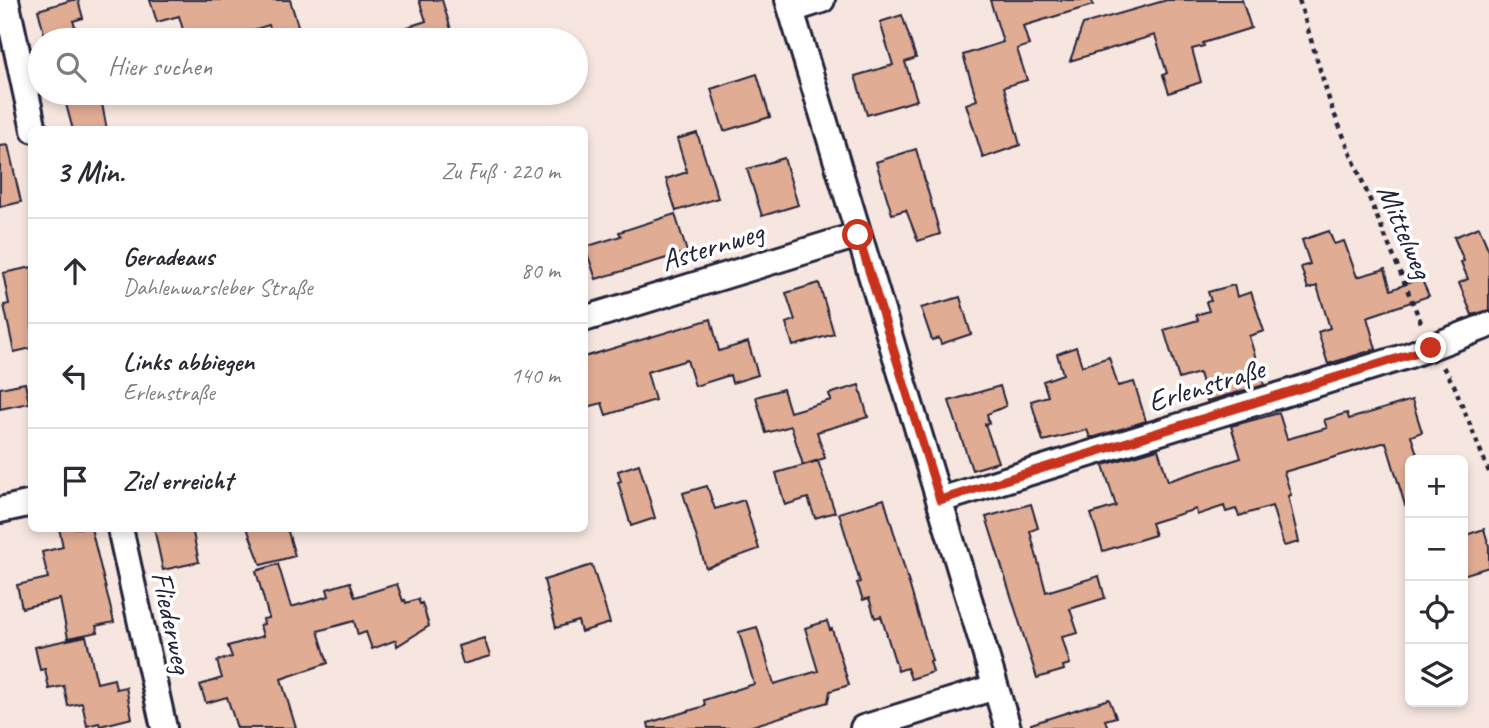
<!DOCTYPE html>
<html lang="de">
<meta charset="utf-8">
<style>
:root{--surface:#fff;--page:#f7f7f7;--text:#2b2b33;--muted:#7c7c81;--line:#e1e1e2}
body{margin:0;font-family:Caveat,sans-serif;background:var(--page);color:var(--text)}
.controls{position:absolute;right:21px;bottom:21px;display:grid;overflow:hidden;border-radius:10px;box-shadow:0 4px 10px #0003}
.controls button{width:63px;height:63px;display:grid;place-items:center;padding:0;border:0;border-bottom:2px solid var(--line);background:var(--surface);color:var(--text);font:35px sans-serif}
.stop{position:absolute;width:21px;height:21px;margin:-16px;border:5px solid #c8321e;border-radius:50%;background:#fff}
.stop.end{background:#c8321e;border-color:#fff;box-shadow:0 2px 7px #0008}
.list{margin:0;padding:0;list-style:none}
h2{display:flex;justify-content:space-between;align-items:center;height:91px;margin:0;padding:0 28px;font-size:30px}
h2 small{font-size:23px;font-weight:400;color:var(--muted)}
.list li{display:grid;grid-template-columns:46px 1fr auto;gap:21px;align-items:center;box-sizing:border-box;height:105px;padding:0 28px;border-top:2px solid var(--line)}
.list b{display:block;font-size:26px;white-space:nowrap}
.list p{margin:0;font-size:23px;white-space:nowrap;color:var(--muted)}
.list em{font-size:23px;font-style:normal;color:var(--muted)}
.icon{flex:none;width:38px;height:38px;fill:none;stroke:currentColor;stroke-width:2;stroke-linecap:round;stroke-linejoin:round}
.map{position:relative;flex:none;width:1489px;height:728px;overflow:hidden}
.search{position:absolute;background:var(--surface);box-shadow:0 4px 10px #0003;left:28px;top:28px;width:560px;height:77px;display:flex;align-items:center;gap:18px;box-sizing:border-box;padding:0 24px;border-radius:38px;color:var(--muted);font-size:26px}
.panel{position:absolute;background:var(--surface);box-shadow:0 4px 10px #0003;left:28px;top:126px;width:560px;height:406px;border-radius:10px}
.map>svg:first-child{display:block}
.building{fill:#e0ac94;stroke:#22223b;stroke-width:2}
.lines{fill:none;stroke-linecap:round;stroke-linejoin:round}
.minor-casing{stroke:#22223b;stroke-width:30}
.path{stroke:#22223b;stroke-width:4.5;stroke-dasharray:5 5;stroke-linecap:butt}
.minor{stroke:#fff;stroke-width:24}
.route{stroke:#c8321e;stroke-width:9}
.labels{text-anchor:middle;stroke-width:7;stroke-linejoin:round;paint-order:stroke}
.street-label{font-size:30px;fill:#22223b;stroke:#fff}
</style>
<div class="map">
<svg width="1489" height="728" viewBox="0 0 1489 728">
<rect width="100%" height="100%" fill="#f6e6df"/>
<filter id="ink" filterUnits="userSpaceOnUse"><feTurbulence type="fractalNoise" baseFrequency=".0143" numOctaves="2"/><feDisplacementMap in="SourceGraphic" scale="14" xChannelSelector="R" yChannelSelector="G"/><feConvolveMatrix kernelMatrix="1 2 1 2 8 2 1 2 1" color-interpolation-filters="sRGB"/></filter>
<g filter="url(#ink)">
<path class="building" d="M72,0H78L83,18L73,21L77,32L46,40L38,10Z
M150,0H290L300,32L274,40L269,25L220,40H186L179,16L157,22Z
M419,0H442L453,36L440,40H381L380,36L426,21Z
M990,0H1092L1093,5L1023,26L1029,45L1017,49L1027,80L1004,87L1020,145L983,158L966,104L977,100L963,55L1003,42Z
M1167,0H1242L1251,28L1203,43L1204,46L1192,49L1201,82L1169,93L1163,75L1167,73L1155,35L1070,61L1083,24Z
M902,15L916,58L905,62L917,100L867,115L855,76L893,65L880,22Z
M757,74L770,117L724,131L711,89Z
M63,93H100L107,130H73Z
M697,133L718,198L676,211L666,179L687,172L677,139Z
M8,145L21,202L0,207V146Z
M916,149L940,234L918,241L906,210L892,214L876,162Z
M784,158L798,205L762,216L747,169Z
M675,214L687,252L596,279L585,247L621,236L619,232Z
M1479,227L1489,251V310L1472,315L1459,283L1468,279L1461,262L1464,261L1454,237Z
M1329,231L1334,244L1344,241L1357,277L1385,269L1391,290L1421,278L1429,296L1367,317L1376,349L1328,364L1318,332L1330,328L1317,286L1308,289L1301,267L1310,264L1302,240Z
M32,267V348L14,352L4,305L9,304L3,273Z
M819,283L834,334L793,346L786,323L795,320L786,293Z
M1234,285L1237,297L1251,292L1264,331L1249,336L1264,385L1207,401L1199,373L1179,379L1164,330L1198,320L1196,315L1209,311L1206,302L1211,301L1208,292Z
M960,297L971,334L941,344L939,338L932,340L921,308Z
M711,319L719,351L748,342L758,375L732,383L730,375L695,386L687,360L647,372L655,400L606,415L602,403L584,408V357Z
M1076,347L1082,366L1109,357L1118,386L1134,382L1146,421L1095,437H1090L1087,430L1043,441L1031,401L1048,396L1043,381L1063,374L1057,354Z
M25,383L29,403L0,409V388Z
M859,385L868,417L817,432L825,458L803,465L791,426L766,433L756,397L783,389L790,412L831,400L829,394Z
M1000,386L1006,406L987,414L989,423L985,424L998,462L972,470L949,401Z
M1412,400L1422,432L1411,436L1419,460H1410V504L1405,505L1386,442L1284,472L1291,495L1288,496L1299,542L1284,546L1272,506L1239,516L1236,509L1226,512L1224,506L1197,515L1196,509L1151,523L1155,535L1103,551L1091,514L1116,506L1103,465L1158,449L1168,481L1241,458L1231,426L1279,413L1287,439L1327,428L1324,420L1347,413L1349,419Z
M818,461L835,512L815,518L808,498L785,505L776,473Z
M639,464L655,518L631,526L618,482L621,481L618,471Z
M707,486L715,509L744,500L759,549L706,568L683,493Z
M884,499L932,661H930L933,672L911,679L907,668L898,671L881,616L875,618L869,598L863,600L857,583L860,582L839,513Z
M1031,504L1038,528L1030,531L1046,592L1099,576L1105,598L1070,609L1078,633L1062,637L1070,664L1063,666L1064,670L1037,678L986,517Z
M59,528H91L114,622L96,626L98,632L68,638L60,599L22,608L17,585L48,578L42,552L63,547Z
M154,528H192L199,562L163,570Z
M247,528H287L295,556L261,565Z
M1484,529L1489,546V567L1463,575V536Z
M278,564L291,607L329,596L327,589L350,582L355,597L397,584L403,601L405,600L406,603L418,599L420,604L422,603L429,626L397,646L396,640L372,649L366,632L358,635L354,621L318,631L328,663L281,679L296,728H237L227,697L206,703L200,685L222,678L217,661L232,657L228,646L263,636L260,625L264,624L263,619L269,618L256,571Z
M592,565L610,623L581,632L578,621L556,628L544,580Z
M827,621L830,630L832,629L849,685L830,691L828,702L746,728H649L648,723L705,706L704,700L754,684L739,632L757,627L774,684L818,671L805,628Z
M86,636L97,683L114,679L116,689L126,687L132,718L100,726L99,723L87,726L82,703L68,706L64,686L49,689L45,669L40,670L35,647Z
M484,638L490,656L463,664L458,646Z
M1109,699L1116,717L1105,720L1108,728H1031V724Z"/>
<g class="lines">
<g class="minor-casing">
<path id="minor" d="M6,0L34,130
M788,0L1008,728
M791,10L822,0
M584,319L858,235
M940,500L1407,356L1489,325
M0,510L32,503
M120,528L164,728
M863,728L995,687"/>
</g>
<path class="path" d="M1299,0L1331,106L1422,325
M1443,367L1454,385L1489,472"/>
<use href="#minor" class="minor"/>
</g>
</g>
<g class="lines" filter="url(#ink)">
<path class="route" d="M858,235L940,500L1431,348"/>
</g>
<g class="labels">
<g class="street-label">
<text transform="translate(1405 231) rotate(67)" y="10">Mittelweg</text>
<text transform="translate(712 246) rotate(-17)" y="10">Asternweg</text>
<text transform="translate(1206 385) rotate(-17)" y="10">Erlenstraße</text>
<text transform="translate(172 622) rotate(78)" y="10">Fliederweg</text>
</g>
</g>
</svg>
<div class="controls">
<button>+</button>
<button>−</button>
<button><svg class="icon" aria-label="locate" viewBox="0 0 24 24"><circle cx="12" cy="12" r="6"/><path d="M12 2v4M12 18v4M2 12h4M18 12h4"/></svg></button>
<button><svg class="icon" aria-label="layers" viewBox="0 0 24 24"><path d="M12 4l9 5-9 5-9-5zM3 14l9 5 9-5"/></svg></button>
</div>
<div class="stop" style="left:858px;top:235px"></div>
<div class="stop end" style="left:1431px;top:348px"></div>
<div class="search"><svg class="icon" aria-label="search" viewBox="0 0 24 24"><circle cx="10" cy="10" r="6"/><path d="M15 15l6 6"/></svg>Hier suchen</div>
<section class="panel">
<h2>3 Min.<small>Zu Fuß · 220 m</small></h2>
<ul class="list">
<li><svg class="icon" aria-label="ahead" viewBox="0 0 24 24"><path d="M12 20V5M6 11l6-6 6 6"/></svg><div><b>Geradeaus</b><p>Dahlenwarsleber Straße</p></div><em>80 m</em></li>
<li><svg class="icon" aria-label="left" viewBox="0 0 24 24"><path d="M17 20v-9H6M10 6l-5 5 5 5"/></svg><div><b>Links abbiegen</b><p>Erlenstraße</p></div><em>140 m</em></li>
<li><svg class="icon" aria-label="arrive" viewBox="0 0 24 24"><path d="M6 21V4h12l-3 4 3 4H6"/></svg><div><b>Ziel erreicht</b></div></li>
</ul>
</section>
</div>
